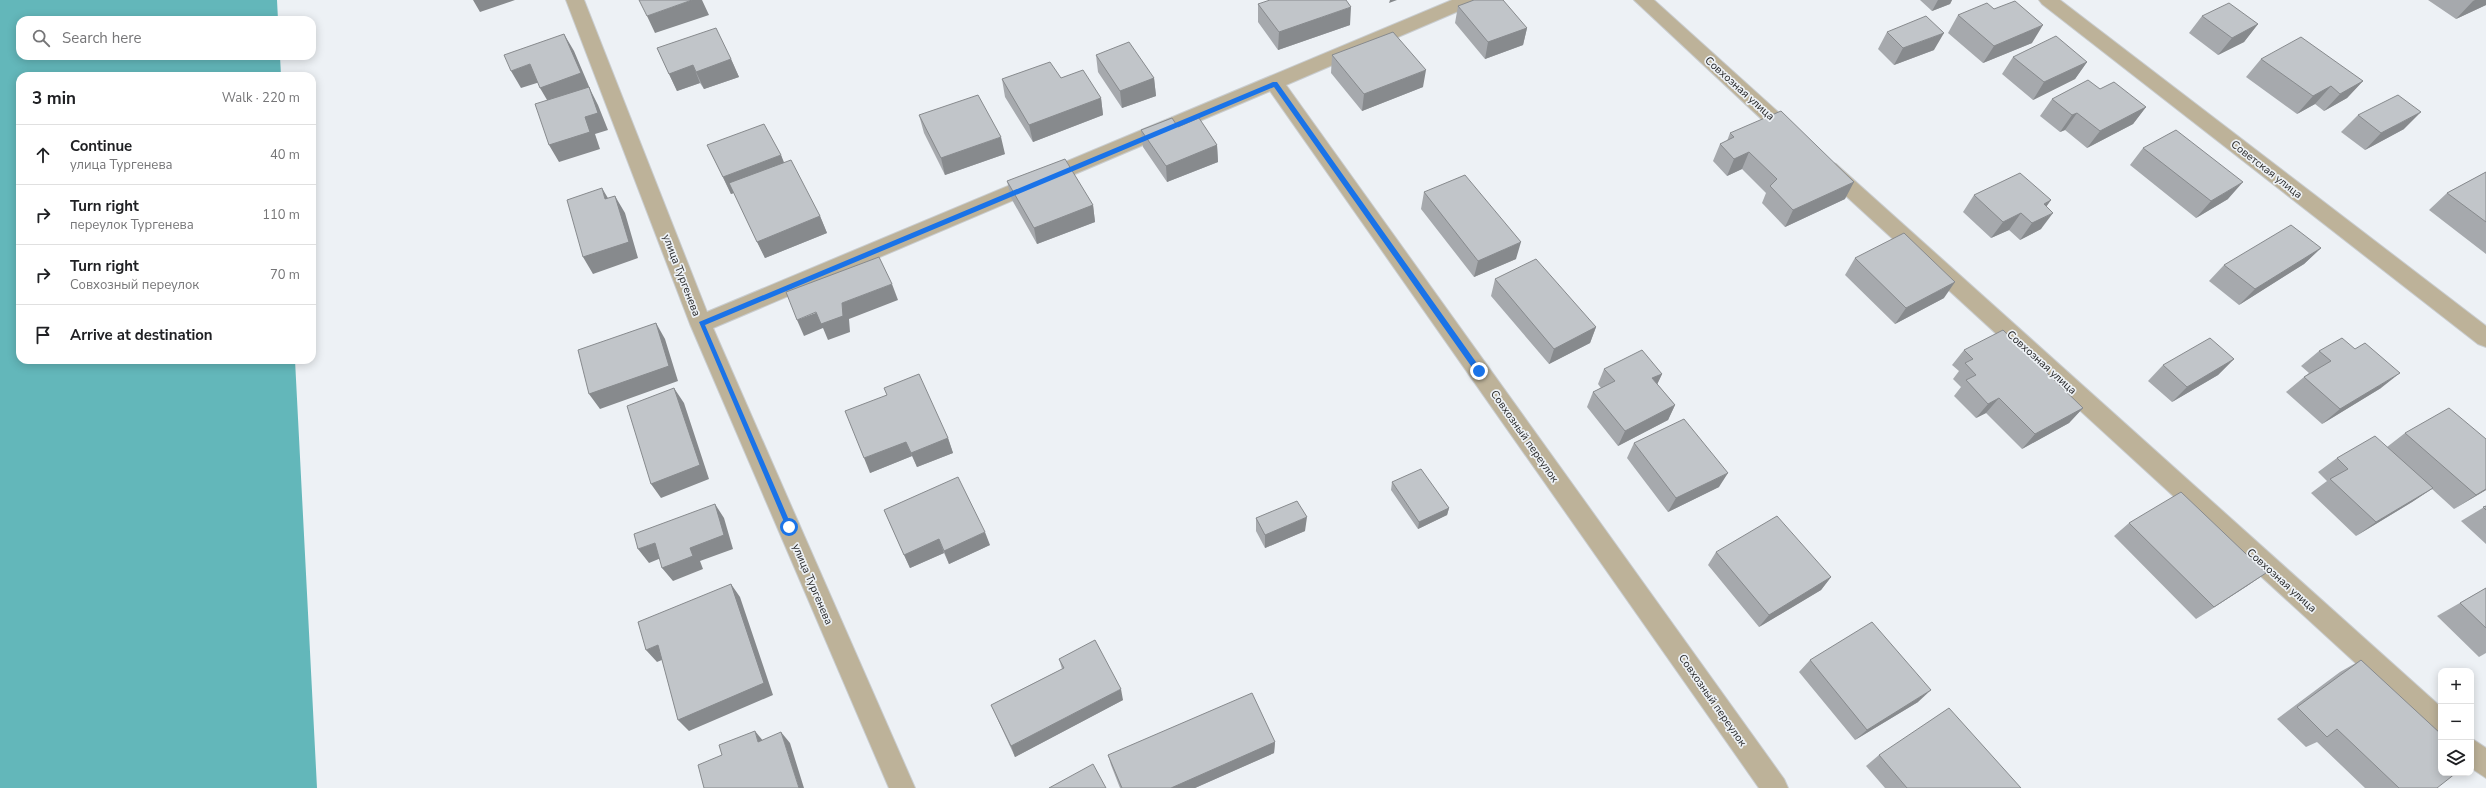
<!DOCTYPE html>
<meta charset="utf-8">
<style>
:root{--surface:#fff;--page:#f2f2f2;--text:#202124;--muted:#757577;--line:#e0e0e0}
body{margin:0;font-family:"Nunito Sans",sans-serif;background:var(--page);color:var(--text)}
.controls{position:absolute;right:12px;bottom:12px;display:grid;overflow:hidden;border-radius:8px;box-shadow:0 2px 10px #0003}
.controls button{width:36px;height:36px;display:grid;place-items:center;padding:0;border:0;border-bottom:1px solid var(--line);background:var(--surface);color:var(--text);font:20px sans-serif}
.stop{position:absolute;width:12px;height:12px;margin:-9px;border:3px solid #1a73e8;border-radius:50%;background:#fff}
.stop.end{background:#1a73e8;border-color:#fff;box-shadow:0 1px 4px #0008}
.list{margin:0;padding:0;list-style:none}
h2{display:flex;justify-content:space-between;align-items:center;height:52px;margin:0;padding:0 16px;font-size:17px}
h2 small{font-size:13px;font-weight:400;color:var(--muted)}
.list li{display:grid;grid-template-columns:26px 1fr auto;gap:12px;align-items:center;box-sizing:border-box;height:60px;padding:0 16px;border-top:1px solid var(--line)}
.list b{display:block;font-size:15px;white-space:nowrap}
.list p{margin:0;font-size:13px;white-space:nowrap;color:var(--muted)}
.list em{font-size:13px;font-style:normal;color:var(--muted)}
.icon{flex:none;width:22px;height:22px;fill:none;stroke:currentColor;stroke-width:2;stroke-linecap:round;stroke-linejoin:round}
.map{position:relative;flex:none;width:2486px;height:788px;overflow:hidden}
.search{position:absolute;background:var(--surface);box-shadow:0 2px 10px #0003;left:16px;top:16px;width:300px;height:44px;display:flex;align-items:center;gap:10px;box-sizing:border-box;padding:0 14px;border-radius:12px;color:var(--muted);font-size:15px}
.panel{position:absolute;background:var(--surface);box-shadow:0 2px 10px #0003;left:16px;top:72px;width:300px;height:292px;border-radius:12px}
.map>svg:first-child{display:block}
.water{fill:#63b7ba}
.lines{fill:none;stroke-linecap:round;stroke-linejoin:round}
.minor-casing{stroke:#c9cdd0;stroke-width:2}
.minor{fill:#bdb299;fill-rule:evenodd}
.wall{fill:#a6a9ad}
.shaded-wall{fill:#878a8d}
.building{fill:#c1c5c9;stroke:#878a8d}
.route{fill:#1a73e8}
.labels{text-anchor:middle;stroke-width:3.5;stroke-linejoin:round;paint-order:stroke}
.street-label{font-size:11px;fill:#262729;stroke:#edf1f5}
</style>
<div class="map">
<svg width="2486" height="788" viewBox="0 0 2486 788">
<rect width="100%" height="100%" fill="#edf1f5"/>
<path class="water" d="M0,0H277L278,20H20V56H280L281,76H20V360H295L317,788H0Z"/>
<g class="lines">
<g class="minor-casing">
<path id="minor" d="M566,0H584L707,312L1452,0H1478L1475,4L1286,85L1784,779L1788,788H1759L1270,91L713,328L915,788H889L690,324Z
M1634,0H1654L1798,130L1801,135L1798,140L1791,142L1784,140Z
M2039,0H2060L2486,326V347L2478,344L2042,4Z
M1829,162L1836,164L2441,707V736L2432,733L1822,174L1819,169L1822,164Z
M2471,738L2486,748V778L2471,768Z"/>
</g>
<use href="#minor" class="minor"/>
</g>
<path class="wall" d="M1920,0H1952L1950,4L1932,11Z
M2428,0H2486V5L2456,19Z
M1258,4L1350,25L1278,50L1258,22Z
M1458,6L1527,28L1523,45L1485,59L1455,23Z
M1994,9L2032,43L1983,63L1948,33L1958,15Z
M2202,16L2258,24L2244,42L2218,55L2189,33Z
M1887,32L1934,50L1894,65L1878,49Z
M657,48L731,59L739,77L704,89L700,83L677,91Z
M1096,55L1154,78L1156,96L1122,108L1098,72Z
M1332,55L1423,87L1362,111L1331,73Z
M2013,57L2087,62L2075,79L2033,100L2002,74Z
M2261,59L2363,81L2347,98L2324,111L2315,104L2297,114L2246,77Z
M1061,78L1101,98L1103,115L1033,142L1005,97L1002,79Z
M2100,89L2146,107L2133,124L2087,148L2065,130L2060,132L2040,116L2052,99Z
M919,115L1005,154L945,175L924,133Z
M2358,115L2404,129L2365,150L2341,132Z
M1178,127L1217,145L1218,162L1167,182L1143,147L1141,130Z
M1730,133L1845,199L1785,227L1762,203L1766,193L1742,169L1727,176L1713,161L1720,144L1727,141Z
M707,145L781,155L783,162L820,216L827,233L765,258L734,193L731,194Z
M2143,148L2228,199L2196,218L2130,165Z
M2486,172V254L2429,210L2447,193Z
M1007,181L1093,205L1095,222L1037,244L1011,198Z
M1424,192L1516,259L1474,277L1421,209Z
M1974,195L2051,200L2046,206L2041,229L2020,240L2009,230L1991,238L1963,212Z
M2321,248L2304,264L2239,305L2209,281L2224,265Z
M1855,258L1944,298L1895,324L1845,275Z
M1495,279L1596,327L1590,343L1549,364L1491,296Z
M1964,350L2083,408L2069,423L2022,449L1986,413L1976,418L1954,396L1961,387L1953,379L1959,371L1952,365Z
M2319,351L2381,388L2322,424L2286,392L2304,377L2309,373L2301,366Z
M2234,359L2218,375L2172,402L2148,381L2163,365Z
M1604,369L1662,374L1657,384L1675,405L1668,420L1618,446L1587,407L1593,392L1601,388L1598,384Z
M887,395L948,438L953,453L917,467L912,456L870,473Z
M2405,433L2486,490L2454,509L2432,489L2412,502L2356,536L2311,493L2327,481L2318,472L2337,458L2387,447Z
M1634,443L1719,487L1668,512L1627,458Z
M1392,482L1449,508L1447,515L1418,529L1391,490Z
M2486,506V544L2461,521Z
M884,510L990,545L949,564L944,553L910,568Z
M1256,518L1305,531L1265,548L1256,531Z
M2129,523L2266,573L2247,586L2196,619L2114,536Z
M1716,552L1831,577L1821,590L1759,627L1708,565Z
M2486,588V653L2479,657L2437,616Z
M1059,659L1123,700L1015,757L991,705L1062,669Z
M1810,660L1918,702L1855,740L1799,672Z
M2361,660L2437,788H2365L2317,742L2306,747L2277,719L2340,672Z
M1275,742L1274,753L1195,788H1120L1111,765L1108,755Z
M1879,755L2021,788H1885L1866,766Z"/>
<path class="shaded-wall" d="M473,0H515L480,12Z
M692,0H702L709,15L655,33L647,16Z
M1390,0H1397L1389,3Z
M1938,0H1952L1950,4L1932,11Z
M2475,0H2486V5L2456,19L2473,1Z
M1351,7L1350,25L1278,50L1279,32Z
M2258,24L2244,42L2218,55L2232,38Z
M2043,25L2032,43L1983,63L1994,46Z
M1527,28L1523,45L1485,59L1488,42Z
M1944,33L1934,50L1894,65L1903,48Z
M564,34L574,51L591,91L598,105L608,130L595,134L600,149L559,162L549,145L550,105L540,88Z
M731,59L739,77L704,89L696,72Z
M2087,62L2075,79L2033,100L2044,82Z
M530,64L540,82L521,88L511,71Z
M693,65L700,83L677,91L669,74Z
M1426,70L1423,87L1362,111L1364,94Z
M1154,78L1156,96L1122,108L1120,91Z
M2363,81L2347,98L2324,111L2340,94Z
M2331,86L2315,104L2297,114L2313,96Z
M1101,98L1103,115L1033,142L1029,125Z
M2146,107L2133,124L2087,148L2100,131Z
M2421,112L2404,129L2365,150L2381,133Z
M2077,113L2065,130L2060,132L2072,115Z
M1001,137L1005,154L945,175L941,158Z
M1217,145L1218,162L1167,182L1166,166Z
M1749,152L1742,169L1727,176L1734,159Z
M781,155L788,172L731,194L723,177Z
M1854,182L1845,199L1785,227L1793,210Z
M2243,182L2228,199L2196,218L2211,201Z
M602,188L612,205L605,199Z
M615,196L625,213L638,258L593,274L583,257Z
M2051,200L2039,217L2044,204Z
M1093,205L1095,222L1037,244L1034,228Z
M2021,213L2009,230L1991,238L2003,222Z
M2053,213L2041,229L2020,240L2032,223Z
M820,216L827,233L765,258L757,242Z
M1521,242L1516,259L1474,277L1478,261Z
M2321,248L2304,264L2239,305L2255,289Z
M1955,282L1944,298L1895,324L1906,308Z
M892,284L898,300L849,319L850,332L828,340L823,328L804,336L797,320Z
M656,323L665,339L678,381L600,409L589,394Z
M1596,327L1590,343L1549,364L1554,349Z
M2234,359L2218,375L2172,402L2187,387Z
M2400,373L2381,388L2322,424L2340,409Z
M1662,374L1655,389L1652,378Z
M674,388L684,403L709,479L661,498L651,484Z
M1999,398L1986,413L1976,418L1988,404Z
M1675,405L1668,420L1618,446L1625,431Z
M2083,408L2069,423L2022,449L2035,434Z
M948,438L953,453L917,467L911,453Z
M906,442L912,456L870,473L864,458Z
M1728,473L1719,487L1668,512L1676,498Z
M2433,488L2412,502L2356,536L2376,522Z
M2486,489V490L2454,509L2476,495Z
M715,504L724,518L733,549L700,561L703,569L673,581L662,568Z
M1449,508L1447,515L1418,529L1419,522Z
M1307,517L1305,531L1265,548V535Z
M985,532L990,545L949,564L944,551Z
M939,539L944,553L910,568L904,555Z
M655,543L666,556L649,563L638,549Z
M2266,573L2247,586L2196,619L2214,607Z
M1831,577L1821,590L1759,627L1769,615Z
M731,584L740,597L773,695L689,731L678,720Z
M658,645L669,657L657,662L646,650Z
M1121,689L1123,700L1015,757L1011,746Z
M1931,690L1918,702L1855,740L1867,730Z
M755,731L764,742H758Z
M781,732L790,743L804,788H799Z
M1275,742L1274,753L1195,788H1171Z"/>
<path class="building" d="M639,0H692L647,16Z
M1270,0H1346L1351,7L1279,32L1258,4Z
M1474,0H1503L1527,28L1488,42L1458,6Z
M2015,1L2043,25L1994,46L1958,15L1987,3L1994,9Z
M2229,3L2258,24L2232,38L2202,16Z
M1926,16L1944,33L1903,48L1887,32Z
M716,28L731,59L696,72L693,65L669,74L657,48Z
M1393,32L1426,70L1364,94L1332,55Z
M564,34L581,73L540,88L530,64L511,71L504,55Z
M2056,36L2087,62L2044,82L2013,57Z
M2301,37L2363,81L2340,94L2331,86L2313,96L2261,59Z
M1129,42L1154,78L1120,91L1096,55Z
M1050,62L1061,78L1083,70L1101,98L1029,125L1002,79Z
M2088,80L2100,89L2114,82L2146,107L2100,131L2077,113L2072,115L2052,99Z
M589,87L598,113L585,117L590,132L549,145L535,104Z
M978,95L1001,137L941,158L919,115Z
M2398,95L2421,112L2381,133L2358,115Z
M1781,111L1854,182L1793,210L1770,186L1777,179L1749,152L1734,159L1720,144L1734,137L1730,133Z
M1172,118L1178,127L1199,118L1217,145L1166,166L1141,130Z
M764,124L781,155L723,177L707,145Z
M2176,130L2243,182L2211,201L2143,148Z
M1065,159L1093,205L1034,228L1007,181Z
M791,160L820,216L757,242L729,183Z
M2486,172V222L2447,193Z
M2020,173L2051,200L2044,204L2053,213L2032,223L2021,213L2003,222L1974,195Z
M1465,175L1521,242L1478,261L1424,192Z
M602,188L605,199L615,196L629,242L583,257L567,200Z
M2291,225L2321,248L2255,289L2224,265Z
M1904,233L1955,282L1906,308L1855,258Z
M879,257L892,284L842,303L843,316L821,324L816,312L797,320L786,292Z
M1536,259L1596,327L1554,349L1495,279Z
M656,323L669,366L589,394L578,350Z
M2003,330L2083,408L2035,434L1999,398L1988,404L1966,380L1976,375L1965,363L1973,359L1964,350Z
M2210,338L2234,359L2187,387L2163,365Z
M2342,338L2355,349L2365,343L2400,373L2340,409L2304,377L2331,361L2319,351Z
M1642,350L1662,374L1652,378L1675,405L1625,431L1593,392L1615,381L1604,369Z
M919,374L948,438L911,453L906,442L864,458L845,411L887,395L884,388Z
M674,388L700,465L651,484L627,406Z
M2449,408L2486,439V489L2476,495L2405,433Z
M1684,419L1728,473L1676,498L1634,443Z
M2375,436L2433,488L2376,522L2330,479L2348,469L2337,458Z
M1421,469L1449,508L1419,522L1392,482Z
M958,477L985,532L944,551L939,539L904,555L884,510Z
M2181,492L2266,573L2214,607L2129,523Z
M1297,501L1307,517L1265,535L1256,518Z
M715,504L724,535L690,548L693,556L662,568L655,543L638,549L634,534Z
M2486,506V510L2483,507Z
M1777,516L1831,577L1769,615L1716,552Z
M731,584L764,683L678,720L658,645L646,650L638,622Z
M2486,588V628L2460,603Z
M1872,622L1931,690L1867,730L1810,660Z
M1095,640L1121,689L1011,746L991,705L1064,668L1059,659Z
M2361,660L2441,734V773H2456L2437,788H2399L2337,729L2327,737L2297,707Z
M1252,693L1275,742L1171,788H1122L1108,755Z
M1949,708L2021,788H1907L1879,755Z
M755,731L758,742L781,732L799,788H704L698,765L722,755L719,745Z
M1093,764L1106,788H1049Z"/>
<path class="route" d="M1273,82H1277L1481,369V373H1476L1274,87L705,325L792,527L787,529L699,322Z"/>
<g class="labels">
<g class="street-label">
<text transform="translate(1740 88) rotate(42)" y="4">Совхозная улица</text>
<text transform="translate(2267 169) rotate(38)" y="4">Советская улица</text>
<text transform="translate(682 275) rotate(69)" y="4">улица Тургенева</text>
<text transform="translate(2042 362) rotate(42)" y="4">Совхозная улица</text>
<text transform="translate(1525 436) rotate(55)" y="4">Совхозный переулок</text>
<text transform="translate(2282 580) rotate(42)" y="4">Совхозная улица</text>
<text transform="translate(813 584) rotate(67)" y="4">улица Тургенева</text>
<text transform="translate(1713 700) rotate(55)" y="4">Совхозный переулок</text>
</g>
</g>
</svg>
<div class="controls">
<button>+</button>
<button>−</button>
<button><svg class="icon" aria-label="layers" viewBox="0 0 24 24"><path d="M12 4l9 5-9 5-9-5zM3 14l9 5 9-5"/></svg></button>
</div>
<div class="stop" style="left:789px;top:527px"></div>
<div class="stop end" style="left:1479px;top:371px"></div>
<div class="search"><svg class="icon" aria-label="search" viewBox="0 0 24 24"><circle cx="10" cy="10" r="6"/><path d="M15 15l6 6"/></svg>Search here</div>
<section class="panel">
<h2>3 min<small>Walk · 220 m</small></h2>
<ul class="list">
<li><svg class="icon" aria-label="ahead" viewBox="0 0 24 24"><path d="M12 20V5M6 11l6-6 6 6"/></svg><div><b>Continue</b><p>улица Тургенева</p></div><em>40 m</em></li>
<li><svg class="icon" aria-label="right" viewBox="0 0 24 24"><path d="M7 20v-9h11M14 6l5 5-5 5"/></svg><div><b>Turn right</b><p>переулок Тургенева</p></div><em>110 m</em></li>
<li><svg class="icon" aria-label="right" viewBox="0 0 24 24"><path d="M7 20v-9h11M14 6l5 5-5 5"/></svg><div><b>Turn right</b><p>Совхозный переулок</p></div><em>70 m</em></li>
<li><svg class="icon" aria-label="arrive" viewBox="0 0 24 24"><path d="M6 21V4h12l-3 4 3 4H6"/></svg><div><b>Arrive at destination</b></div></li>
</ul>
</section>
</div>
